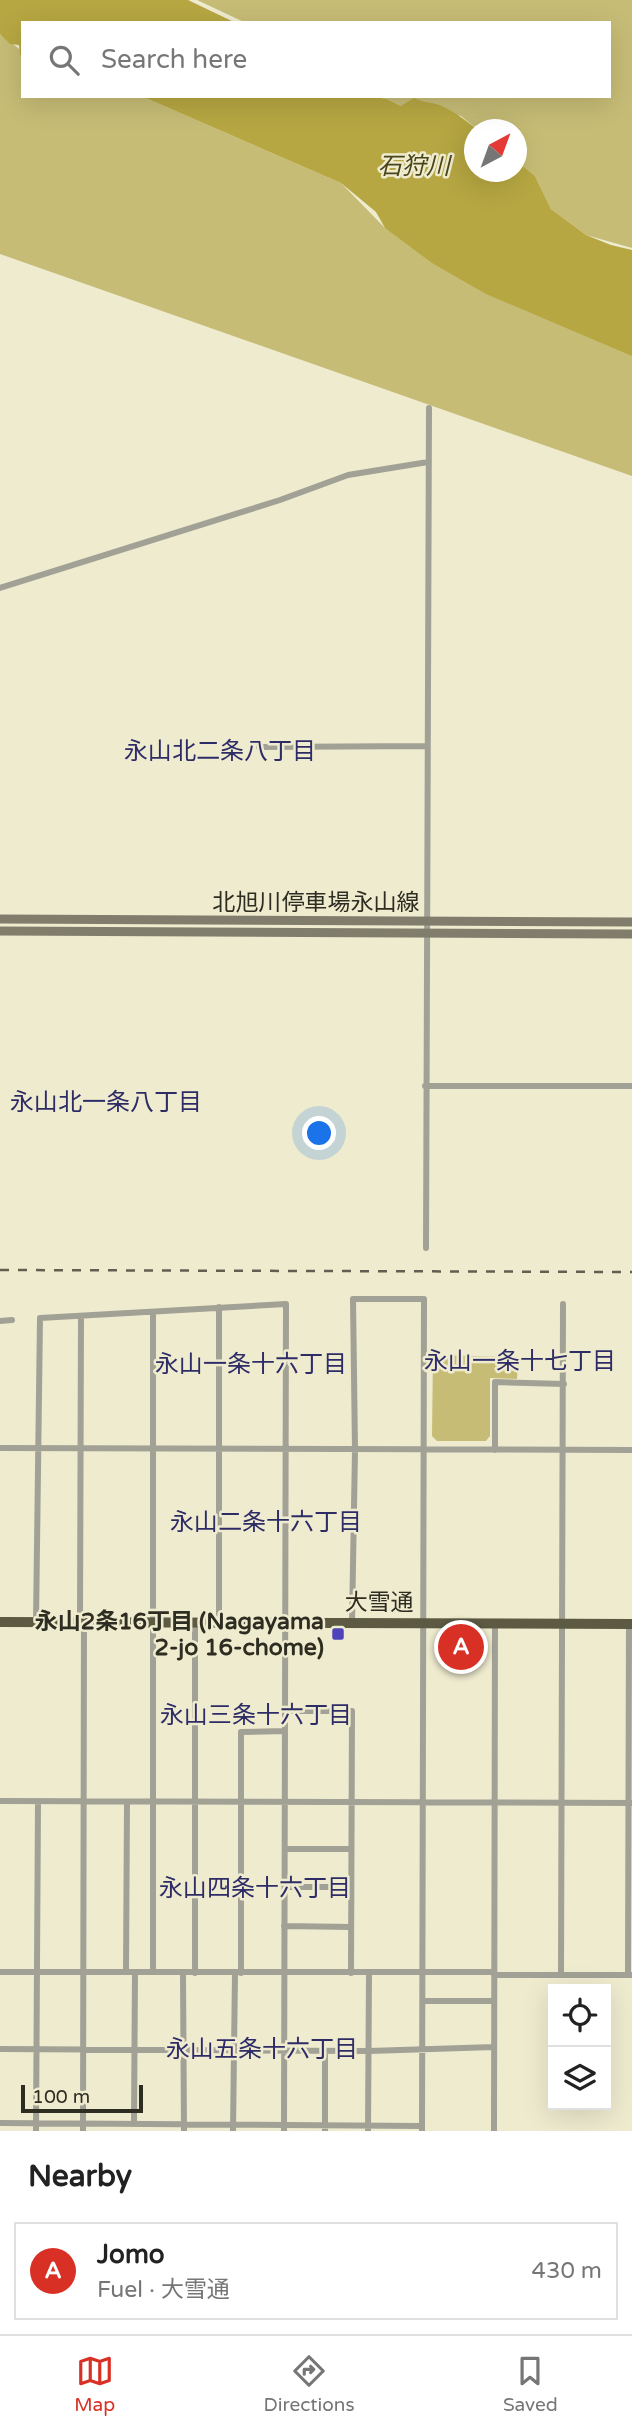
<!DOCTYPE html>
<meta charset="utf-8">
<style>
:root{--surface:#fff;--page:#f6f6f6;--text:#222;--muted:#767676;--line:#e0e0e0;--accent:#d93025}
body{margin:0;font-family:"Varela Round","Noto Sans JP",sans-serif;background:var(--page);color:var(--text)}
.controls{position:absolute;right:21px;bottom:21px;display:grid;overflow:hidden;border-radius:0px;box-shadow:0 7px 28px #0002}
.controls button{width:63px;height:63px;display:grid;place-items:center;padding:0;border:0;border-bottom:2px solid var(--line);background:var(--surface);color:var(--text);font:35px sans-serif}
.compass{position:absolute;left:464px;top:119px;width:63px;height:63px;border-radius:50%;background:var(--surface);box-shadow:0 7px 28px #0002;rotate:41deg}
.scale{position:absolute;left:21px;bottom:18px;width:122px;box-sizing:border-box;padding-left:7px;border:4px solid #2e2d22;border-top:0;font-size:19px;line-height:24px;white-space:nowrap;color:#2e2d22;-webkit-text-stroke:5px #efebcf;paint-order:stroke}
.you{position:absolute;left:320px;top:1134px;width:24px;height:24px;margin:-18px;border:5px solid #fff;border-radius:50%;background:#1a73e8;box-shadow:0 0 0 10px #1a73e833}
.badge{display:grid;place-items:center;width:46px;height:46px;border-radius:50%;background:var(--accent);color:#fff;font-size:23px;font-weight:700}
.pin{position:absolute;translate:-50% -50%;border:4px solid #fff;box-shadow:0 2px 7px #0006}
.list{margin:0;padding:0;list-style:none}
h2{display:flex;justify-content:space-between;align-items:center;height:91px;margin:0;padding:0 28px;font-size:30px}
h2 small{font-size:23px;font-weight:400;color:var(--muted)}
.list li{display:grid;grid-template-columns:46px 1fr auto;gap:21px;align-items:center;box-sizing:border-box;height:98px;margin:0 14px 14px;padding:0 14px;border:2px solid var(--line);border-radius:0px}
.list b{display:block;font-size:26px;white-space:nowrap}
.list p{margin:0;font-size:23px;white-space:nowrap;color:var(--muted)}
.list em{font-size:23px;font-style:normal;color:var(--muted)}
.icon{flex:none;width:38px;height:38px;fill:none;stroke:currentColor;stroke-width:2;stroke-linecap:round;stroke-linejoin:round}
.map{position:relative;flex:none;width:632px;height:2131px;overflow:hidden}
.search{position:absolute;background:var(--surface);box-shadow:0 7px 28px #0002;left:21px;right:21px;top:21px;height:77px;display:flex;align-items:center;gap:18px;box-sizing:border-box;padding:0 24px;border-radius:0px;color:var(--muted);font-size:26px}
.sheet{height:203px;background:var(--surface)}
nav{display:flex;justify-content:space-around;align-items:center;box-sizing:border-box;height:98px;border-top:2px solid var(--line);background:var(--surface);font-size:19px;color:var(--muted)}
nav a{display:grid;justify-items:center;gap:4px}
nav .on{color:var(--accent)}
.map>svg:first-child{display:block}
.green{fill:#c6bc76}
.water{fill:#b6a742}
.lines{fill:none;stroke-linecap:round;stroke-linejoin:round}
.minor{stroke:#a2a195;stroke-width:6}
.secondary{stroke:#807d6c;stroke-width:9}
.trunk{stroke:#5c5a43;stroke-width:10}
.rail{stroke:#615f50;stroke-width:2.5;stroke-dasharray:9 9;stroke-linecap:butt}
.poi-dot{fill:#4e43ba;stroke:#efebcf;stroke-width:2.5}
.labels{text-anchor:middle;stroke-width:5;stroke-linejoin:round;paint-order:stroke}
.street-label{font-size:23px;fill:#2e2d22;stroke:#efebcf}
.poi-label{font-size:23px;font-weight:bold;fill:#2e2d22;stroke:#efebcf;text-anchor:end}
.water-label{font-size:24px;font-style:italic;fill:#4a441a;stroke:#efebcf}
.neighbourhood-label{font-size:24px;fill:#2e2c67;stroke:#efebcf}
</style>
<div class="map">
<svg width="632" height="2131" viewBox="0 0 632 2131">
<rect width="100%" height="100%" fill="#efebcf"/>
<path class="green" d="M197,0H632V248L586,235L551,209L535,176L517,161L516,130L477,129L461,116L401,106L387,99L368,96H609V23H246Z
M0,34L23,52V96H141L341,183L385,228L632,349V476L0,254Z
M433,1355L518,1357L517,1379L490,1378V1436L486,1441H437L432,1436Z"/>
<path class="water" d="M0,0H188L236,23H23V56L20,55L19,45L10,44L0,34Z
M141,96H368L387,99L401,106L414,98C423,103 433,102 442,106C455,112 466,121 477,129L475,130V172H516L517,161L535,176L551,209L586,235L611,245L632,250V356L486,294L432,263L385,228L376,212L341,183Z"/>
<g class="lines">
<path class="minor" d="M0,588L280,500L348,475L428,462
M259,747L426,746
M425,1086H632
M426,1248L429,408
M153,1312V1972
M0,1321L12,1320
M0,1448L632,1450
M495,1450V1382L564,1384
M36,1622L40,1318L286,1304L284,2131
M80,1622L81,1317
M219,1623V1307
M352,1623L355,1450L353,1299H424L422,2131
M286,1711H352L351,1973
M0,1801L632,1803
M285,1849H351
M285,1887H351
M284,1926L351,1927
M0,1972H494
M126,1972L127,1802
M183,1973L184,2131
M195,1973V1622
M241,1973V1732L285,1731
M494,1975H632
M561,1975L563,1304
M628,1975L629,1624
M423,2001H494
M0,2049L369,2051L494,2047
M325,2051V2131
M0,2123L422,2126
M134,2124L135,1972
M36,2131L38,1802
M83,2131L84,1622
M233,2131L235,1973
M368,2131L369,1973
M494,2131L495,1624"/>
<path class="secondary" d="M0,919L632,922
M0,931L632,934"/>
<path class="trunk" d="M0,1622L632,1624"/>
<path class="rail" d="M0,1270L632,1272"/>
</g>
<rect class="poi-dot" x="331" y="1627" width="14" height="14" rx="3.5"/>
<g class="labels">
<g class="street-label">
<text x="316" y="910">北旭川停車場永山線</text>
<text x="379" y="1610">大雪通</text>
</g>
<g class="poi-label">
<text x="324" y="1629">永山2条16丁目 (Nagayama<tspan x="324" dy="26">2-jo 16-chome)</tspan></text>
</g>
<g class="water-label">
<text x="414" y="174">石狩川</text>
</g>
<g class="neighbourhood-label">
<text x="220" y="759">永山北二条八丁目</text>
<text x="106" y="1110">永山北一条八丁目</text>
<text x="520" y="1369">永山一条十七丁目</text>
<text x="251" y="1372">永山一条十六丁目</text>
<text x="266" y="1530">永山二条十六丁目</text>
<text x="256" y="1723">永山三条十六丁目</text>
<text x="255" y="1896">永山四条十六丁目</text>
<text x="262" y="2057">永山五条十六丁目</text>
</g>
</g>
</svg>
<div class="controls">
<button><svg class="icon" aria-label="locate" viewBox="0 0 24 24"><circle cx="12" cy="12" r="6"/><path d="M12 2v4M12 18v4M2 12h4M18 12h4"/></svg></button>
<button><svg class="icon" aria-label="layers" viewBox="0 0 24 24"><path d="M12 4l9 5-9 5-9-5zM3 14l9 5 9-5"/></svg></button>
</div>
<svg class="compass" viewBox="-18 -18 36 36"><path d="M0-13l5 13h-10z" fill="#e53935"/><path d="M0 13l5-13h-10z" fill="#767676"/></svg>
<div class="scale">100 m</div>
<div class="you"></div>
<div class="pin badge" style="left:461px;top:1647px">A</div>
<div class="search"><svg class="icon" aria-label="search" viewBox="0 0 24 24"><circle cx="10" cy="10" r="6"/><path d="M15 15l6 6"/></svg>Search here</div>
</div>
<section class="sheet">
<h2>Nearby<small></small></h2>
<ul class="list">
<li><span class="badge">A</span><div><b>Jomo</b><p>Fuel · 大雪通</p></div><em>430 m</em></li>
</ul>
</section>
<nav>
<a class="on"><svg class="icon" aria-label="map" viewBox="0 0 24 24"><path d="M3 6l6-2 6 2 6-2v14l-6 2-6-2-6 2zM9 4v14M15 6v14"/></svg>Map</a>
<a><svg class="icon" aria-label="directions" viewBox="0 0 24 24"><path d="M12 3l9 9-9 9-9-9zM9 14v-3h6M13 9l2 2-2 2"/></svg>Directions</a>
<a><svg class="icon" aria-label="saved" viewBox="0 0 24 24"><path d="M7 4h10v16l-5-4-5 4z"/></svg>Saved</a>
</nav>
